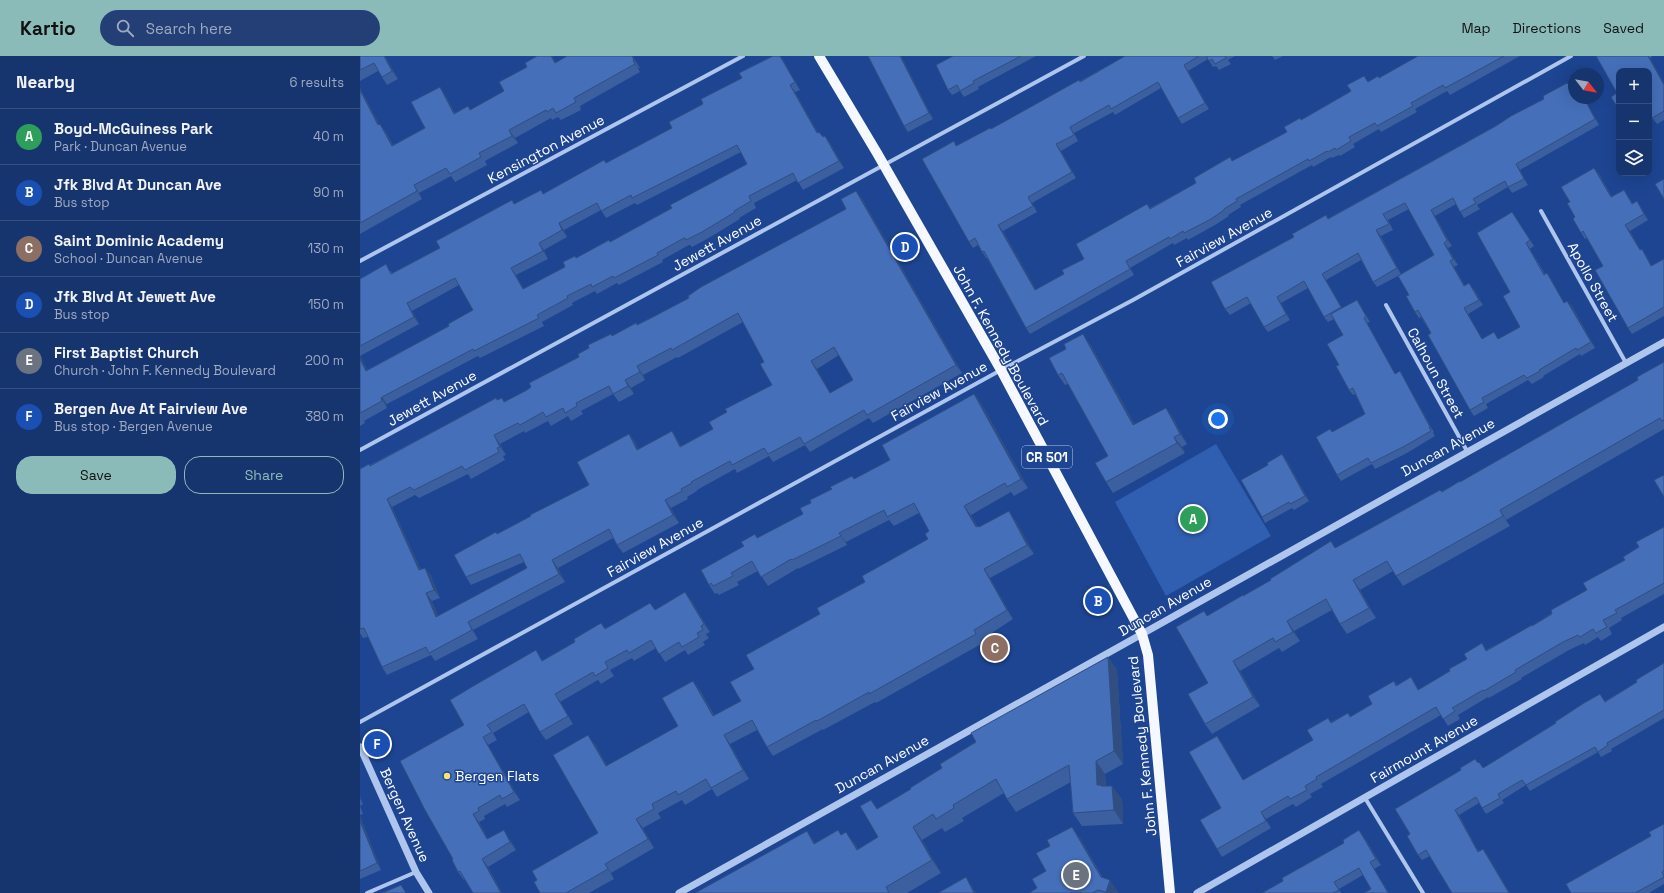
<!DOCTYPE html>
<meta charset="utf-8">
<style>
:root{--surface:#16346e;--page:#233f76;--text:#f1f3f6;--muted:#9eaac2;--line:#354f81;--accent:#8bbbb9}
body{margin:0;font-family:"Space Grotesk",sans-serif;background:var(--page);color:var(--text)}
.controls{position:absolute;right:12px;top:12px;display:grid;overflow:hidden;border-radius:8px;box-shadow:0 4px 16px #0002}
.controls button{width:36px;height:36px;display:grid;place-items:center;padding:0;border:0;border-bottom:1px solid var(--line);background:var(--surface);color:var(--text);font:20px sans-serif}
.compass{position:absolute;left:1208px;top:12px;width:36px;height:36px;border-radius:50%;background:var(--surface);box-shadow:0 4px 16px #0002;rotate:121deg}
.you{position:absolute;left:858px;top:363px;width:14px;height:14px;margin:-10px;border:3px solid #fff;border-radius:50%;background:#1a73e8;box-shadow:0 0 0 6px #1a73e833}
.badge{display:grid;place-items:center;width:26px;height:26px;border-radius:50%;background:var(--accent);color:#fff;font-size:13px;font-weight:700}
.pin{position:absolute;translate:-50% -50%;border:2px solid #fff;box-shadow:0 1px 4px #0006}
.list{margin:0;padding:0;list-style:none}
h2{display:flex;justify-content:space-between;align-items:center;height:52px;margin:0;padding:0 16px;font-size:17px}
h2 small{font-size:13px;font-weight:400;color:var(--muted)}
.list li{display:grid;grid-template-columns:26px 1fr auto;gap:12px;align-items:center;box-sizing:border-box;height:56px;padding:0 16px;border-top:1px solid var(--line)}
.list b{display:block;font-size:15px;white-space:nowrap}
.list p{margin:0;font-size:13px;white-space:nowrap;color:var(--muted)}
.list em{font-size:13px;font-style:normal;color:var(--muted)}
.actions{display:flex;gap:8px;padding:12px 16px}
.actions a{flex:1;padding:9px 0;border:1px solid var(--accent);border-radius:16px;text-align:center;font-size:14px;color:var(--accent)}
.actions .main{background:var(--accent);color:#111}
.icon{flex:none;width:22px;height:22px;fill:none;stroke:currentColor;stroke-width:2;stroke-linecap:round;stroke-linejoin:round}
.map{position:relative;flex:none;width:1304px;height:837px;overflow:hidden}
header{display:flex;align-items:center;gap:24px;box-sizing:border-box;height:56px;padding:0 20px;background:var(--accent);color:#111}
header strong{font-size:19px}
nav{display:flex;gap:22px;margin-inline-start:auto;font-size:14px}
.search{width:280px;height:36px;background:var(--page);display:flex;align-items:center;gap:10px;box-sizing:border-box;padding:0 14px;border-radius:22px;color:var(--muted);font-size:15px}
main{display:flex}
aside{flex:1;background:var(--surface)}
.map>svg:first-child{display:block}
.green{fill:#305eb0}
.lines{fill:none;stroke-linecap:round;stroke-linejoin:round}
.minor{stroke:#aec5ee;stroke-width:4}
.tertiary{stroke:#aec5ee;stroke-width:7}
.primary{stroke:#f5f8ff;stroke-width:10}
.wall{fill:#3b5f9f;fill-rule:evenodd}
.shaded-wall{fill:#304e82}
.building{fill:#456fb9;stroke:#304e82;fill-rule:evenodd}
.poi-dot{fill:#fee16c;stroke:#1d4592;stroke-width:1.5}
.labels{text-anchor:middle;stroke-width:3;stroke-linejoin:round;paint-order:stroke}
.shield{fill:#1d4592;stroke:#bbc7de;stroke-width:1}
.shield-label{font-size:13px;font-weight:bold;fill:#fff}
.street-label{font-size:14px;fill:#fff;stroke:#1d4592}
.poi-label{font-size:14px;fill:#fff;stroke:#1d4592;text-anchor:start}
</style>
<header>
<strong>Kartio</strong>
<div class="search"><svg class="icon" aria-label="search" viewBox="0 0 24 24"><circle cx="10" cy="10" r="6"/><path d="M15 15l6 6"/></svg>Search here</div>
<nav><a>Map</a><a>Directions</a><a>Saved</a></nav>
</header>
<main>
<aside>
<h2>Nearby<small>6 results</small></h2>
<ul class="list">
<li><span class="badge" style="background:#2e9e5b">A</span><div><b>Boyd-McGuiness Park</b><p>Park · Duncan Avenue</p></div><em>40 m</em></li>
<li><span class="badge" style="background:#1a4fb4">B</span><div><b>Jfk Blvd At Duncan Ave</b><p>Bus stop</p></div><em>90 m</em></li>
<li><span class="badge" style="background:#8d6e63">C</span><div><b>Saint Dominic Academy</b><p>School · Duncan Avenue</p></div><em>130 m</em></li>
<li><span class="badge" style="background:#1a4fb4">D</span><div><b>Jfk Blvd At Jewett Ave</b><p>Bus stop</p></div><em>150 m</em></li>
<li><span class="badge" style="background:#6b7280">E</span><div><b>First Baptist Church</b><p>Church · John F. Kennedy Boulevard</p></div><em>200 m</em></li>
<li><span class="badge" style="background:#1a4fb4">F</span><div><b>Bergen Ave At Fairview Ave</b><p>Bus stop · Bergen Avenue</p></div><em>380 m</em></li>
</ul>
<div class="actions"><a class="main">Save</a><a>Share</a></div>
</aside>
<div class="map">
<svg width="1304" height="837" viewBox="0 0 1304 837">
<rect width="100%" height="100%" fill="#1d4592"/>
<path class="green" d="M856,388L911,480L806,540L755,446Z"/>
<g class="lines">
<path class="minor" d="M1181,155L1266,307
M0,205L383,0
M1026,249L1107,395
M0,394L724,0
M0,666L641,314L773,244L1211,0
M1005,742L1063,837
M7,837L56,816"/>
<path class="tertiary" d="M0,691L56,816L69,837
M319,837L1304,286
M837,837L1304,571"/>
<path class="primary" d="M459,0L517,97L641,314L782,578L788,599L810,837"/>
</g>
<path class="wall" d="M0,0H25L38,23L27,29L18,15L0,25Z
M177,0H192L196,7L207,0H273L280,12H278L280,16L220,50L221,54L201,64L198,61L192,64L191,62L155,82L158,87L125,105L127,109L95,126L91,120L59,137L62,143L0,178V32L19,68L26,76L33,89L65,72L85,39L95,57L108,50L111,54L144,35Z
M508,0H541L573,63L548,76L544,70Z
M593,0H676L618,31L619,33L604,41L600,35L592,39L588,34Z
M765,0H875L868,4L871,8L859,14L856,10L853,11L848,3L828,15L849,53L822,68L818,62L801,32L755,59L753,56L714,77L718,85L701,95L716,122L672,147L677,156L643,175L676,234L704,218L790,152L836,127L870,101L873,105L927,76L941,64L1008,25L1019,22L1058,0H1160L1090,39L1087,35L1055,53L1057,56L1021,76L1019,73L993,88L995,91L980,100L979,99L972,102L971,101L953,111L952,109L880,149L881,151L868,159L869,160L855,169L828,184L827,182L814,189L813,187L770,212L774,219L670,278L666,272L627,202H626L618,189L613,192L609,186L594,85L597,90L631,73L720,25Z
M912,0H923L915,4Z
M1236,0H1292V1L1290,2L1304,27V64L1297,68L1290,59H1289V15L1257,37Z
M423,4L440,34L435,36L458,77L463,81L465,80L470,87L484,112L443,134L437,124L394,147L396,152L379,162L380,163L347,183L332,191L330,189H329L302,204L303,206L259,229L257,227L237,238L235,235L212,247L213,249L182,266L184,270L120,302L118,300L27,348L26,350L27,352L4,365L5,367L0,370V223L31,215L32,217L80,192L155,148L184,138L246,107L312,72ZM381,96L387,108L312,152L250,186L216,202L205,211L163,233L156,219L188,203L184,194L207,181L204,174L241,154L246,162L275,147L277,149ZM99,229L113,254L89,270L7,314L0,300L59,268L52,255Z
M1208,28L1224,42L1239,69L1160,114L1168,129L1152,137L1148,131L1117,149L1120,153L1104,162L1096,148L1075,160L1092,190L1088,192L1098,209L1094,211L1105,230L1114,233L1123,249L1108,258L1122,283H1139L1160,271L1150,236L1152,156L1174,190L1170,193L1185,218L1187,217L1191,223L1204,247L1212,250L1235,292L1221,300L1220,298L1183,320L1184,321L1172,328L1168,324L1126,348L1128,352L1114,360L1110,354L1071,277L1061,261L1059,262L1055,256L1049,239L1038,220L1017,231L1013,226L1001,204L966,224L982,252L1000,249L1010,266L1007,267L1035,318L1040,315L1043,321L1074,376L1073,377L1075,380L1047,397L1015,413L1012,408L981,425L977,419L970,373L972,376L1005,358L995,338L993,339L989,334L979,309L983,279L974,263L968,266L964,261L948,232L921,247L930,264L908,276L904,271L891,247L870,259L865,253L969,162L1184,43ZM1049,153L1074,199L1041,218L1021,180L1033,174L1028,164Z
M1234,112L1239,118L1252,141L1264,134L1273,148L1277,145L1281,151L1288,164L1270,175L1280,194L1286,199L1292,210L1304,203V260L1272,278L1268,272L1243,210L1227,182L1225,183L1221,177L1210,146Z
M496,135L502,143L602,317L513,367L509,362L450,396L445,389L413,406L409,400L377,417L375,413L337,434V435L327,441L328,443L311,452L319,467L263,497L257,489L253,482L198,512L205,526L113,574L118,583L75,605L71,599L27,619L22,611L8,581L3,582L0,577V413L10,409L136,342L137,344L145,346L167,334L252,280L277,269L329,242L486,153ZM383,266L404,306L412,329L367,356L353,373L321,390L317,383L312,375L278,393L275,386L269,378L229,429L137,478L106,521L111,529L164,506L167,512L78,560L72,545L80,542L71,520L65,512L61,514L32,451L55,439L59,442L108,418L111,423L145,404L143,400L146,399L140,388L164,375L165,377L188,365L191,370L208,360L211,365L223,358L221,355L253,338L259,346L274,338L271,332L285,324L283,319L317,301L318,302ZM479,299L493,324L470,337L457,313Z
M730,288L775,369L806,352L813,362L827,388L822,391L825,397L753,437L746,426L748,400L708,328L705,329L698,319Z
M1304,306V373L1146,464L1150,470L1043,530L1033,515L1000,534L1016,562L987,578L980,568L972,554L934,575L940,585L922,596L919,592L880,615L900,650L852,678L845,668L848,627L847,560L1082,435L1100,426L1278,324Z
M614,338L621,347L668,432L654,440L651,436L611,459L617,470L619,471L655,464L674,498L630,522L653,563L621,584L623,587L516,647L515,646L463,674V673L413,700L407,691L397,674L370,688L389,723L357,741L352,733L325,749L322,744L298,757L301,762L283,772L294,792L251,817L254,823L229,837H180L177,824L238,777L235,688L247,710L318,670L340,634L354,659L381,645L394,613L460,558L505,526L568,483L569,475L559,457L534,470L529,464L486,486L487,489L438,513V512L408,530L398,515L377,526L379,529L359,539L357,537L355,538L349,529L384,490L398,482L443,458L451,447L530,404Z
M926,403L949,445L934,454L932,452L905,467L902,461Z
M1304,471V538L1261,562L1262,564L1249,572L1252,578L1241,585L1238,581L1225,589L1224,587L1209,594L1161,622L1162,623L1129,642L1128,641L1098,659L1100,663L1088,670L1081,659L961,728L963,731L950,738L952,741L936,751L933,748L906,763L911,772L862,801L857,793L861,752L862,687L883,724L953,684L968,662L971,666L988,657L991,661L1012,648L1034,625L1037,629L1051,621L1059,634L1090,615L1107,603L1122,587L1126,594L1172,570L1227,534L1265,504L1279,491Z
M331,544L350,576L346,578L349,582L343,586L345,589L328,599L325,594L305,606L296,592L274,605L272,602L250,614L254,620L241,628L238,624L200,646L213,668L186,684L180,676L169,656L133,677L137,684L128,689L160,744L147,751L145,748L124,760L125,763L119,766L128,783L149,782L156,794L128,811L142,837H113L105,824H104L98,816L93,803L104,669L183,604L215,586L241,567L245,572L295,554Z
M748,601L757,614L763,708L745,718L746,730L762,743L763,768L722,770L713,757L711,726L656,756L647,743L644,737L602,762L604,765L585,776L582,772L562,784L581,817L547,837H335L455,787L481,779L496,789L498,793L518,781L517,753L551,733L582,712L616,686Z
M1304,607V662L1251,693L1252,695L1241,701L1238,696L1170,735L1166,729L1142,744L1144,747L1126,758L1119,747L1099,759L1118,795L1123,793L1150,837H1092L1070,800L1062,804L1058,799L1050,778L1118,707L1123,712L1245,645L1277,626Z
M0,740L3,748L0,750Z
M0,750L3,758L0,759Z
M0,760L21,814L0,823Z
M1304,768V828L1289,837H1211L1291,780Z
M712,771L721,784L743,822L759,837H669L677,832L686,815L690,790Z
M1004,781L1021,809L1014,813L1029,837H1004L1011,833L1003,819L979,833L981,837H902Z"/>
<path class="shaded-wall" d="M24,0H25L38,23L32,15Z
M191,0H192L194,2L201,15L195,7Z
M272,0H273L280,12L274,4Z
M420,0L423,4L440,34L435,26Z
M540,0H541L573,63L569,57Z
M1288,0L1290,2L1304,27V29Z
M273,4L278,12L280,16L275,8Z
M824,9L828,15L849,53L845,47Z
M430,29L435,36L462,84L457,77Z
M80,31L85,39L100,66L94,58Z
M0,32L24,77L18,69L0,34Z
M20,68L26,76L38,98L32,90Z
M149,74L155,82L158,87L152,80Z
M465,80L470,87L484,112L479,105Z
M696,88L701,95L716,122L712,116Z
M1156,108L1160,114L1168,129L1164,123Z
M1234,112L1239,118L1255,147L1251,141Z
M54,129L59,137L62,143L57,135Z
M496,135L502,143L602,317L596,309Z
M1277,145L1281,151L1288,164L1284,158Z
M1071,154L1075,160L1092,190L1087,184Z
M199,167L204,174L207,181L202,174Z
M638,169L643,175L680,240L675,234Z
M1265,169L1270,175L1284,200L1280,194Z
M1016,174L1021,180L1041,218L1037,212Z
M179,187L184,194L188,203L183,195Z
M1084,187L1088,192L1098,209L1093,203Z
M1166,187L1170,193L1188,225L1184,219Z
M1282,193L1286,199L1296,216L1291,210Z
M1090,205L1094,211L1108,236L1104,230Z
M151,212L156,219L168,240L163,233Z
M1187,217L1191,223L1208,253L1204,247Z
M962,218L966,224L985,257L981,251Z
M1109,227L1114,233L1123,249L1119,244Z
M917,241L921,247L930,264L926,258Z
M1207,245L1212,250L1235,292L1231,286Z
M47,247L52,255L59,268L54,261Z
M1104,252L1108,258L1126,289L1122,283Z
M723,278L730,288L781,380L773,369Z
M0,300L11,322L6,315L0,303Z
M451,305L457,313L475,345L470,337Z
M277,310L283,319L285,324L280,316Z
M1040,315L1043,321L1074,376L1070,371Z
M265,324L271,332L274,338L268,330Z
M614,338L621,347L668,432L661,423Z
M22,341L27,348L26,350L27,352L21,342Z
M806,352L813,362L827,388L820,378Z
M312,375L317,383L326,399L320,391Z
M269,378L275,386L283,402L277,394Z
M134,379L140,388L146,399L140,391Z
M814,381L822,391L825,397L817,387Z
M922,398L926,403L949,445L945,440Z
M27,443L32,451L65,522L59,514Z
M305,444L311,452L319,467L313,459Z
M604,450L611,459L622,480L616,471Z
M1140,454L1146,464L1150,470L1143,460Z
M649,455L655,464L674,498L667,489Z
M479,477L486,486L487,489Z
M192,504L198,512L205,526L199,518Z
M65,512L71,520L80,542L74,534Z
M624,513L630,522L653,563L647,554Z
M993,524L1000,534L1016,562L1009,552Z
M325,536L331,544L350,576L344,568Z
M66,537L72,545L82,569L76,561Z
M927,565L934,575L940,585L933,576Z
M108,566L113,574L118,583L112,574Z
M748,601L757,614L763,708L754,695Z
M873,605L880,615L900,650L893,641Z
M333,625L340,634L359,669L353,660Z
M228,679L235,688L253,720L246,710Z
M364,679L370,688L389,723L383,714Z
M857,680L862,687L888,732L883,724Z
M123,681L128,689L160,744L154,736Z
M736,705L745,718L746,736L737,729Z
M752,730L762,743L763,768L754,754Z
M0,740L3,748L0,743Z
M1095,754L1099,759L1121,801L1118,796Z
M901,756L906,763L911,772L906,765Z
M113,758L119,766L133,792L127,783Z
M0,760L21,814L17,807L0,765Z
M276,763L283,772L294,792L288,783Z
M553,771L562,784L581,817L572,804Z
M712,771L721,784L747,830L750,824L759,837H746V836L741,821Z
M144,774L149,782L156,794L150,786Z
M999,774L1004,781L1021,809L1016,803Z
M447,775L456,788H454Z
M486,776L496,789L506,807L497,794Z
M1123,793L1127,798L1150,837H1149Z
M122,803L128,811L142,837H141Z
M1010,806L1014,813L1029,837H1028Z
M245,808L251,817L254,823Z
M606,821L615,835L616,837H614Z"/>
<path class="building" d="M0,0H24L32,15L22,21L14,7L0,14Z
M177,0H191L195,7L207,0H272L274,4H273L275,8L214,42L216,46L196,57L193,52L187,56L186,54L149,74L152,80L119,97L121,101L90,118L86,112L54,129L57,135L0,167V34L18,69L20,68L32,90L65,72L51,46L80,31L94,58L108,50L110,54L144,35L139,26L167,11L165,7Z
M413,0H420L435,26L430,29L457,77L459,76L463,81L465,80L479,105L438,127L433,117L389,140L391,145L374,155L375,156L342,176L326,184L325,182H324L297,197L298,199L254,222L253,220L232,231L231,228L207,240L208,242L177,259L179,262L114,295L113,293L22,341L21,342L22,345L0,357V303L6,315L89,270L88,268L113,254L95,222L47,247L54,261L0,290V223L26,208L31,218L80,192L76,185L152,144L154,148L181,134L183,138L244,104L246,107L312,72L309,66L343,48L341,43L382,22L379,17ZM377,89L387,108L310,149L312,152L250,186L249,184L216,202L215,200L203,206L205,211L163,233L151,212L183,195L179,187L202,174L199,167L237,147L241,155L271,139L272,142Z
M508,0H540L569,57L544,70Z
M593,0H661L613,25L614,27L600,35L597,29L588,34L576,9Z
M765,0H839L824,9L845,47L818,62L798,26L751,53L749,49L710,71L714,79L696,88L712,116L668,141L673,150L638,169L675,234L704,218L702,214L724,203L716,188L787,148L790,153L836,127L834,122L870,101L872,105L927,76L924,71L940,62L941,64L988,37L991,35L987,29L1004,20L1008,26L1018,20L1019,22L1058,0H1144L1085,32L1083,29L1051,47L1053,50L1017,70L1015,67L989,81L991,85L976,94L975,92L968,96L967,95L949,105L948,103L876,143L877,145L864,153V154L851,163L824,177L823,175L810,183L809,181L766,205L770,213L666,272L624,195L622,196L615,182L609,186L562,103L594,85L596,90L630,72L631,73L719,24L720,26Z
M846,0H865L866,2L855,8L852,3L849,5Z
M1236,0H1288L1304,29V55L1292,62L1289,56V15H1259V54L1251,41L1257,37Z
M1214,25V42H1224L1235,63L1156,108L1164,123L1148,131L1145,125L1113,143L1116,147L1100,156L1093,142L1071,154L1087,184L1084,187L1093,203L1090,205L1104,230L1109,227L1119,244L1104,252L1122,283L1134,276L1138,283L1160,271L1143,240L1150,236L1117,177L1152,156L1170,184L1166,187L1184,219L1187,217L1204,247L1207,245L1231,286L1217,294L1216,292L1179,314L1180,315L1167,322L1164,319L1122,342L1124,346L1110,354L1068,279L1071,277L1058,254L1055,256L1046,240L1049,239L1038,220L1074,199L1045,147L1023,158L1029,168L1016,174L1037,212L1013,226L998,197L962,218L981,251L964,261L944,225L917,241L926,258L904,271L887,241L865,253L851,226L934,181L932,178L966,159L968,163L1136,70L1151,60L1184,43L1183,40L1207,27L1208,28Z
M1234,112L1251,141L1264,134L1272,148L1277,145L1284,158L1265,169L1280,194L1282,193L1291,210L1304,203V251L1268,272L1235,214L1243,210L1223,175L1221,177L1213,163L1215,161L1207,147L1210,146L1201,131Z
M1304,123V143L1295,128Z
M496,135L596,309L507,359L504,354L444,388L440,381L408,398L404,392L372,409L370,405L331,426L332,427L321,433L322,435L305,444L313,459L257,489L249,473L192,504L199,518L108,566L112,574L69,597L66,591L22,611L4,572L0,573V413L9,408L10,410L136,342L137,344L142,342L144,346L167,334L171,331L169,327L219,301L218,298L229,292L228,289L251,278L252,280L276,267L277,269L293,261L329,242L328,240L341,231L486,153L481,143ZM378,257L404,306L400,308L412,329L365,353L367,356L349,366L353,373L320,391L312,375L277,394L269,378L217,406L229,429L170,459L171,460L137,478L136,476L94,499L106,521L160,498L167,512L76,561L66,537L74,534L65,512L59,514L27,443L50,431L54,434L102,410L105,414L139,396L137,392L140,391L134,379L158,367L160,369L183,356L186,361L203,352L205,357L217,350L216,347L249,330L253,338L268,330L265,324L280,316L277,310L311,292L312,294ZM474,291L493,324L470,337L451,305Z
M997,244L1006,260L1004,262L1035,318L1040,315L1070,371H1069L1071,375L1043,391L1011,407L1008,402L977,419L956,381L970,373L972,376L1005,358L993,332L989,334L976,310L979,309L967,288L983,279L971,258Z
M723,278L773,369L806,352L820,378L814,381L817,387L746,426L735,407L748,400L702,317L698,319L689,302L706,293L704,288Z
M1304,306V364L1302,365L1300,362L1140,454L1143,460L1036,520L1027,505L993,524L1009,552L980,568L966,543L927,565L933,576L915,586L913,582L873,605L893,641L845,668L828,638L848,627L816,571L844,555L847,560L883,539V540L911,524L910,523L971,485L975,492L1080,434L1082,436L1100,425V426L1278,324L1277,321Z
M614,338L661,423L647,431L645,427L604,450L616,471L618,470L619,471L649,455L667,489L624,513L647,554L614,574L616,578L509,638V636L457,665L456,664L407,691L392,664L364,679L383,714L351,732L346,723L318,739L316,735L292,748L294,753L276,763L288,783L245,808L248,813L206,837H180L174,826L177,824L172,815L238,777L193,699L228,679L246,710L318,670L302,642L333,625L353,660L381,645L370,626L394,613L386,599L460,558L457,552L505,526L502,520L568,483L565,478L569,475L554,447L527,461L524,454L479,477L481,480L432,504L431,503L401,521L392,505L371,517L373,520L353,530L351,527L349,529L341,514L384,490L381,486L395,478L397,482L443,458L440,452L451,447L450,444L472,433L470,431L492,420L494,423L530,404L522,389Z
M922,398L945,440L930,448L929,446L902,461L881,424L908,409L907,407Z
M1304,419V441L1294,424Z
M1304,471V527L1255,554L1257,557L1243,564L1247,571L1236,577L1233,573L1220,581L1218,579L1203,586L1155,614L1156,616L1124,635L1123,634L1092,652L1095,655L1083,663L1076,651L956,721L957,723L945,730L947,734L930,743L928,740L901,756L906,765L857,793L840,764L861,752L829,696L857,680L883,724L953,684L947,674L968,662L971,667L988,657L990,661L1012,648L1008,640L1034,625L1036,630L1051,621L1058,634L1090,615L1089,613L1107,603L1104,598L1122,587L1126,595L1172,569V570L1192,558L1191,554L1227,534L1223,527L1265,504L1263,501L1279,491L1276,486Z
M325,536L344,568L341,570L343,574L337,577L339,581L322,591L319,586L299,598L291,584L269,597L267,594L245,606L248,612L235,620L233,616L195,638L208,660L180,676L164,648L127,669L132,676L123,681L154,736L142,743L140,739L118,752L119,755L113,758L127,783L144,774L150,786L122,803L141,837H113L100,815L98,816L92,804L93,803L65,754L40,705L104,669L90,644L115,629L176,594L182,605L215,586L214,583L241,567L245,573L290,547L295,554Z
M748,601L754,695L736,705L737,729H741V730H752L754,754L713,757L709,709L647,743L636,723L593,749L594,752L576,763L573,758L553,771L572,804L526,831L529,837H335L447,775L454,788L478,774L481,779L486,776L497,794L518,781L500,750L511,744L517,753L551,733L550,732L582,712L580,708L616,686L611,677Z
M1304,607V654L1247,687L1248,689L1238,696L1235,691L1166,729L1162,724L1138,738L1140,742L1122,752L1116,741L1095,754L1118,796L1123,793L1149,837H1092L1066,794L1058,799L1047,780L1050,778L1035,753L1101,714L1100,712L1115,703L1118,707L1119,706L1123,712L1196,667L1195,666L1224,647L1240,638L1245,646L1277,626L1276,624Z
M0,765L17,807L0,815Z
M1304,768V814L1302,816L1304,821L1275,837H1211L1206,828L1291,780L1289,776Z
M712,771L741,821L750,824L746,836L738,834L732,837H669L677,832L672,823L686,815L676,797L690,790L687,784Z
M999,774L1016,803L1010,806L1028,837H1004L1011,833L999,812L974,826L979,834L973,837H902L923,825L922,822L984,787L983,784Z
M606,821L614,837H578Z
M41,829L46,837H22Z"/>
<circle class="poi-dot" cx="87" cy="720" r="4"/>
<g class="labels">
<rect class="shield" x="662" y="390" width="50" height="22" rx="3"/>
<g class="shield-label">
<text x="687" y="406">CR 501</text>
</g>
<g class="street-label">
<text transform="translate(186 93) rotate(-28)" y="5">Kensington Avenue</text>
<text transform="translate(864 181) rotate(-29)" y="5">Fairview Avenue</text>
<text transform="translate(357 187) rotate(-29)" y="5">Jewett Avenue</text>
<text transform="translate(1233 226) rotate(61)" y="5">Apollo Street</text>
<text transform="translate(641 289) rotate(61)" y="5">John F. Kennedy Boulevard</text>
<text transform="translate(1076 317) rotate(61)" y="5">Calhoun Street</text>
<text transform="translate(579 335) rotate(-29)" y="5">Fairview Avenue</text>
<text transform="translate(72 342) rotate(-29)" y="5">Jewett Avenue</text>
<text transform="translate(1088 391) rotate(-29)" y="5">Duncan Avenue</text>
<text transform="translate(295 491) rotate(-29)" y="5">Fairview Avenue</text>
<text transform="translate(805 550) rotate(-30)" y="5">Duncan Avenue</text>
<text transform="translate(782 690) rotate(-96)" y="5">John F. Kennedy Boulevard</text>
<text transform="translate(1064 693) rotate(-30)" y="5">Fairmount Avenue</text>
<text transform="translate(522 708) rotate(-29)" y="5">Duncan Avenue</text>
<text transform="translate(45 759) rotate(66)" y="5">Bergen Avenue</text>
</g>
<g class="poi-label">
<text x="95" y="725">Bergen Flats</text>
</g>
</g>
</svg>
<div class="controls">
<button>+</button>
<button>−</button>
<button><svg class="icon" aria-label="layers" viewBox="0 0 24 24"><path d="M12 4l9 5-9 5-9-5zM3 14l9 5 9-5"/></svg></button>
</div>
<svg class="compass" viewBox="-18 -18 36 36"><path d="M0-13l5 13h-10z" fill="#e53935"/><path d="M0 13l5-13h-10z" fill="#9eaac2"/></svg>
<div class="you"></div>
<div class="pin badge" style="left:833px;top:463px;background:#2e9e5b">A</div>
<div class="pin badge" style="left:738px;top:545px;background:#1a4fb4">B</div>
<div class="pin badge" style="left:635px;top:592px;background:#8d6e63">C</div>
<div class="pin badge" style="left:545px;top:191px;background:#1a4fb4">D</div>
<div class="pin badge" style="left:716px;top:819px;background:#6b7280">E</div>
<div class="pin badge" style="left:17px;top:688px;background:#1a4fb4">F</div>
</div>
</main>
